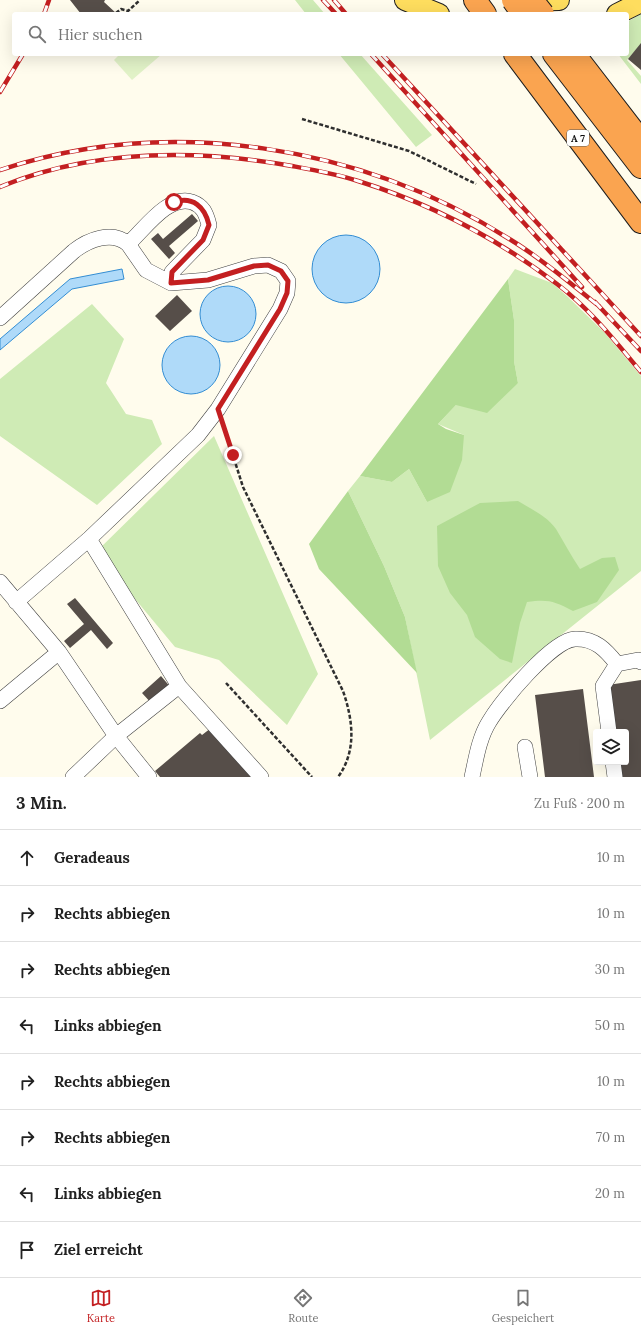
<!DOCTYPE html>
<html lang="de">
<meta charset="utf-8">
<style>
:root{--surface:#fff;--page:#f6f6f6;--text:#222;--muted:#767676;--line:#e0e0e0;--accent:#c31f21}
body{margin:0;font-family:Lora,serif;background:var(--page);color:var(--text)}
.controls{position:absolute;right:12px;bottom:12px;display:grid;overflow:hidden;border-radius:4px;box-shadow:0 4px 16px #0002}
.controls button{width:36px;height:36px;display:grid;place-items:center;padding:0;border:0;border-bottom:1px solid var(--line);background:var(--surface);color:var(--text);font:20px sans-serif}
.stop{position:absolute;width:12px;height:12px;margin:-9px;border:3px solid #c31f21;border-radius:50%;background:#fff}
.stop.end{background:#c31f21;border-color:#fff;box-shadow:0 1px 4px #0008}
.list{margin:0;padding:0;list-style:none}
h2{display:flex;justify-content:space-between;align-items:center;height:52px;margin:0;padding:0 16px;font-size:17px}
h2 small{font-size:13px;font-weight:400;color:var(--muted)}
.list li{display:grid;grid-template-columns:26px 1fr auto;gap:12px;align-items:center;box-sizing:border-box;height:56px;padding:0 16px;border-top:1px solid var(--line)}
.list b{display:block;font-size:15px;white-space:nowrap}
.list em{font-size:13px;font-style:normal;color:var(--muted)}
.icon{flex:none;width:22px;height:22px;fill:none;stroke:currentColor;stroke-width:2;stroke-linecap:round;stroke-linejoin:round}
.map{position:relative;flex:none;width:641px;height:777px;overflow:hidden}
.search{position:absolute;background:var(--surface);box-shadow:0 4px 16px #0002;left:12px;right:12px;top:12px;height:44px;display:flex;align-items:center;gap:10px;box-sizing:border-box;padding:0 14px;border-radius:4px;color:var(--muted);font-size:15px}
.sheet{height:500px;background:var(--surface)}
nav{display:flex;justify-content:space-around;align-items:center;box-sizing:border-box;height:56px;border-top:1px solid var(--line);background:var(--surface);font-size:11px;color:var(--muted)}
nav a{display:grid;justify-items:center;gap:2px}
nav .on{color:var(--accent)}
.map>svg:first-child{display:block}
.green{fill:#cfebb5}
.forest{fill:#b2dc94}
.pitch{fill:#e1f2c7}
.water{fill:#afdaf9;stroke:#338dd3}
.building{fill:#564e49}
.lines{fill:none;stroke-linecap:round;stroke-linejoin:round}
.minor-casing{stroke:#404040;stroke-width:16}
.major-casing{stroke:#1e1e1e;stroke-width:22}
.highway-casing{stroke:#1e1e1e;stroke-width:24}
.path{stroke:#2f2f2f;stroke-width:2.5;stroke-dasharray:4 2;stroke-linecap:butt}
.minor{stroke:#fff;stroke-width:15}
.major{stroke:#fedd5e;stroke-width:20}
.highway{stroke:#faa450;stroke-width:22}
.rail-casing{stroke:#c31f21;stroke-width:4.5}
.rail{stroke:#fff;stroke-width:3;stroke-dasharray:9;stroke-linecap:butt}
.highway-bridge-casing{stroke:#1e1e1e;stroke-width:24;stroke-linecap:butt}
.highway-bridge{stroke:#faa450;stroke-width:22}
.route{stroke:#c31f21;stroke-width:5}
.labels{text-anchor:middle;stroke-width:4;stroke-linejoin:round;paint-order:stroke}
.shield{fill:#fff;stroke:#565656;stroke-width:1}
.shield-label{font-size:10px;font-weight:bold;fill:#0d0d0d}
</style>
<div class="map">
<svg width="641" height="777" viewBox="0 0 641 777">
<rect width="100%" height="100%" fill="#fffced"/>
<path class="green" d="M295,0H313L325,14H306Z
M641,14V44L627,60L641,76V84L618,54H627V22Z
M339,54H360L432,135L416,147Z
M515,269L552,283L568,297L604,332L641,376V571L430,740L405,617L384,566L348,491L360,476L392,482L409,469L427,502L464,435L438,424L456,405L518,383L514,361V320L508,279Z
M92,304L124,339L106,383L126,414L152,420L162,444L97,505L0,436V379Z
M214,436L318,674L287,725L219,660L175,647L96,552Z"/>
<path class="forest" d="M508,279L514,320V361L518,383L487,413L456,405L438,424L446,429L464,435L462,460L450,492L427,502L409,469L392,482L360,476Z
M348,491L384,566L405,617L417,673L319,569L309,544Z
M518,501C531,509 547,516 556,529C564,542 571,556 580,569L602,558L615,557L619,570L597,602L573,611C554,601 548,599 527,602L520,623L512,663L500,659L475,637L467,615L450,593L438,566L437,526L480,503Z"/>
<path class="pitch" d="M120,54H162L132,80L114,60Z"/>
<path class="water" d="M312 269a34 34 0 1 1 68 0a34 34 0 1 1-68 0Z
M122,269L124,279L72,289L0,350V339L70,279Z
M200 314a28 28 0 1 1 56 0a28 28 0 1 1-56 0Z
M162 365a29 29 0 1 1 58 0a29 29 0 1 1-58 0Z"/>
<path class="building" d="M70,0H105L104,2L117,14H81Z
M641,43V70L628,59Z
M192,214L198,221L169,246L175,253L169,259L151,239L158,233L163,239Z
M177,295L192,311L170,331L155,316Z
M75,598L113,643L107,649L91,630L70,648L64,641L84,624L67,604Z
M161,676L172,689L153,705L142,693Z
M641,680V777H621L619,762H626V732H615L608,685Z
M583,689L594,777H545L535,695Z
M211,728L252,777H160L155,771L200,733L202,735Z"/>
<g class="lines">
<g class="minor-casing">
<path id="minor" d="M0,318L74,251C88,240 112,230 128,244C144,230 168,194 192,202C203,206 206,213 209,225L203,240L172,272L171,283
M89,539L179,686L261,777
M0,582L59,652L116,736L149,777
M16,602L89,539L198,435L218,409L280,309L287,293L288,281L281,271L268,265L254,266L208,280L171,283L146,270L128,244
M0,701L59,652
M609,732L603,686L617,664L638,660L641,662
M525,747L530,777
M613,762L615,777
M73,777L116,736L179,686
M472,777C476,759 479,738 489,722C501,702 552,640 575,639C595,638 606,650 617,664"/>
</g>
<g class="major-casing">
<path id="major" d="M405,0L439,14
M519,1L559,0
M617,14L641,2"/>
</g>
<g class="highway-casing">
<path id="highway" d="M475,0L485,14
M515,54L641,222
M554,54L641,167
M574,54L641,141"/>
</g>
<path class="path" d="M116,13L121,9L128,11L140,0
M302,119L409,151L476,184
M223,424L243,487L343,691C353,720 357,751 338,777
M226,683L312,777"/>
<use href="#minor" class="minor"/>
<use href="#major" class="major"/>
<use href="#highway" class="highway"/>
<g class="rail-casing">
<path id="rail" d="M323,0L336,14
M334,0L346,14
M44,14L49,0
M371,54L582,287
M382,54L641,336
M0,92L23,54
M0,170C169,114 362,145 511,240C542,259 570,283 599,306
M0,187C93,149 195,149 292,166C314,170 337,174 358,181C429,203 498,239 557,284C590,309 615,341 641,372
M595,302L641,351"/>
</g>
<use href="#rail" class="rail"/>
<g class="highway-bridge-casing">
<path id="highway-bridge" d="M513,0L523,14
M532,0L543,14"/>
</g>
<use href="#highway-bridge" class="highway-bridge"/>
</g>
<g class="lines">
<path class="route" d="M174,202C193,196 205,207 209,225L203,240L172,272L171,283L208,280L254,266L268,265L281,271L288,281L287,293L280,309L218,409L233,455"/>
</g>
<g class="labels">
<rect class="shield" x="567" y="130" width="22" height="16" rx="3"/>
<g class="shield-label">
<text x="578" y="142">A 7</text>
</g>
</g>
</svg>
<div class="controls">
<button><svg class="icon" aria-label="layers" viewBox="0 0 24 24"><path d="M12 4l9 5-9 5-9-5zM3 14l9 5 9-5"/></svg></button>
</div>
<div class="stop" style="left:174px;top:202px"></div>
<div class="stop end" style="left:233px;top:455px"></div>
<div class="search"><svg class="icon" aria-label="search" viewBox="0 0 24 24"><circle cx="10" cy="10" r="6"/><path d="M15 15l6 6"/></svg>Hier suchen</div>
</div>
<section class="sheet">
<h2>3 Min.<small>Zu Fuß · 200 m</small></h2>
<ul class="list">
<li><svg class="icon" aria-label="ahead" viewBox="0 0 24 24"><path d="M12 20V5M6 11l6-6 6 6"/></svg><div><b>Geradeaus</b></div><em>10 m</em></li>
<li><svg class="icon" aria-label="right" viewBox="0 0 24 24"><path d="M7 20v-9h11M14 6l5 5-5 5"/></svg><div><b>Rechts abbiegen</b></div><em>10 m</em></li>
<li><svg class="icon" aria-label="right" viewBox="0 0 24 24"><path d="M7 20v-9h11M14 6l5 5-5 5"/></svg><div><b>Rechts abbiegen</b></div><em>30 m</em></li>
<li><svg class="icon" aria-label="left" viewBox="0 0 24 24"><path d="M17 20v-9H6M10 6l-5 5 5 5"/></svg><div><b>Links abbiegen</b></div><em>50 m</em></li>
<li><svg class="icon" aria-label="right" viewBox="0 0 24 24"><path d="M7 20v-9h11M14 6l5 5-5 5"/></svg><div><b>Rechts abbiegen</b></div><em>10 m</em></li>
<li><svg class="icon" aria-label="right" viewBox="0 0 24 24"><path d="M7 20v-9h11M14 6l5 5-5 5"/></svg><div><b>Rechts abbiegen</b></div><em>70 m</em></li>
<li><svg class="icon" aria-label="left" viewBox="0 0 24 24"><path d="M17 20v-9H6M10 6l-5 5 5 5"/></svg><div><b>Links abbiegen</b></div><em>20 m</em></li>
<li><svg class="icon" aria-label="arrive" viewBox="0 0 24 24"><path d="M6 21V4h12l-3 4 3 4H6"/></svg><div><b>Ziel erreicht</b></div></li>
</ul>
</section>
<nav>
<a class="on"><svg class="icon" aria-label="map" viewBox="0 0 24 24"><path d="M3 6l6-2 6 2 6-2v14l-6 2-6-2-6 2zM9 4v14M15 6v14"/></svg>Karte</a>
<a><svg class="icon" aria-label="directions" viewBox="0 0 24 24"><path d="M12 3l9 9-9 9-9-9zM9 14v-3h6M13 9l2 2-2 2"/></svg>Route</a>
<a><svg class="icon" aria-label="saved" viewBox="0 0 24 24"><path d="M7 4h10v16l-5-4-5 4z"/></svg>Gespeichert</a>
</nav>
